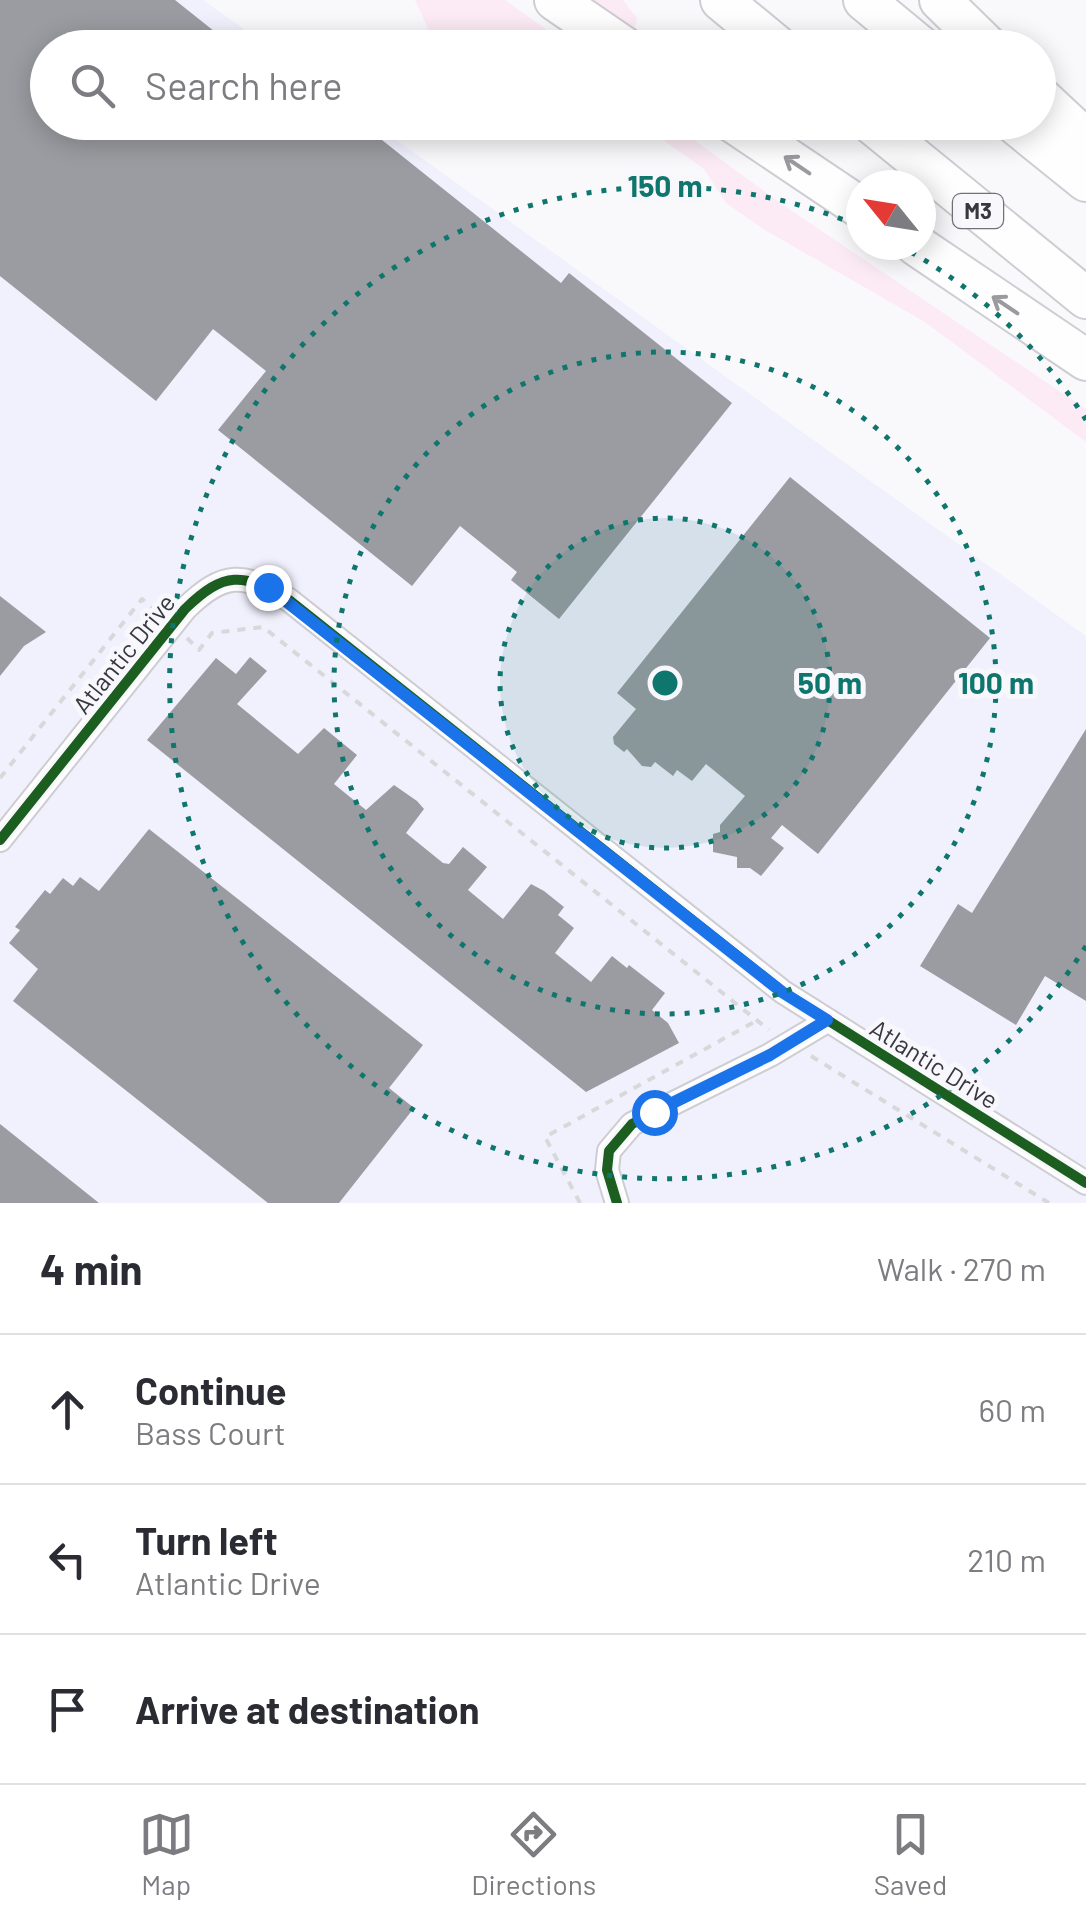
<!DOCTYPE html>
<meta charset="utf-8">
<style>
:root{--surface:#fff;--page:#f7f7f7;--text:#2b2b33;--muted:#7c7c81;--line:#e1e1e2;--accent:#7b7b81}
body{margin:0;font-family:Barlow,sans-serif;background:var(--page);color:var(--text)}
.compass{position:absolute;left:846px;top:170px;width:90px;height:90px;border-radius:50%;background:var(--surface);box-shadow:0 5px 25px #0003;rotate:300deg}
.stop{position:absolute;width:30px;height:30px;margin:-22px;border:8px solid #1a73e8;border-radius:50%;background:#fff}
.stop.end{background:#1a73e8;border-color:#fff;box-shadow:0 2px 10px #0008}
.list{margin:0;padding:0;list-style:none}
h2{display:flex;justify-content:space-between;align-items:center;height:130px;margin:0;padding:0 40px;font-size:42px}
h2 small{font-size:32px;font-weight:400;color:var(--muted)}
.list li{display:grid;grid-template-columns:65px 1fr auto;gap:30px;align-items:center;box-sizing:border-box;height:150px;padding:0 40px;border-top:2px solid var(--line)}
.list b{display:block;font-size:38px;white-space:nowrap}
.list p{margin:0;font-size:32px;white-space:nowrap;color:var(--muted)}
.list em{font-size:32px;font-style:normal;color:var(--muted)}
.icon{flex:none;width:55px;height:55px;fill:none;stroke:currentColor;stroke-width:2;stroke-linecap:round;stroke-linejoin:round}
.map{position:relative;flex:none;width:1086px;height:1203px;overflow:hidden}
.search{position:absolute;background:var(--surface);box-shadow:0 5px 25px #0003;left:30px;right:30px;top:30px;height:110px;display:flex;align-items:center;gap:25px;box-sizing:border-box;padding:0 35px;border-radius:55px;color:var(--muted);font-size:38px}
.sheet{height:580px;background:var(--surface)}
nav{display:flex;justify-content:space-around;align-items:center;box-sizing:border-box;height:140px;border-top:2px solid var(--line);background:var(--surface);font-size:28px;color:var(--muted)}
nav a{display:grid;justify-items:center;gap:5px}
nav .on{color:var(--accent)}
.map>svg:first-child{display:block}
.built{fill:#f1f0fd}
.green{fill:#fcebf4}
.building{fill:#9a9ca1}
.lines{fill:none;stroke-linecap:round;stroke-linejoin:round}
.street-casing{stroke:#cecdd3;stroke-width:26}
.highway-casing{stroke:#cecdd3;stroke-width:44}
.path{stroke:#d8d8da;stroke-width:4;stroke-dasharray:8 8;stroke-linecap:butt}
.street{stroke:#fefefe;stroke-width:22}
.highway{stroke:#fefefe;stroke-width:40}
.cycleway-casing{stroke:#f8f7fc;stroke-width:16}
.cycleway{stroke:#1b5e20;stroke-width:10}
.oneway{stroke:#9a9a9f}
.route{stroke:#1a73e8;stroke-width:12}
.ring{fill:none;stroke:#0f766e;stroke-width:5;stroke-dasharray:5 10}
.labels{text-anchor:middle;stroke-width:10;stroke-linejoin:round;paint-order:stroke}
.shield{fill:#f8f7fc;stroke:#717178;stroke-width:2.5}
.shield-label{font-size:22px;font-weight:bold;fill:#373740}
.street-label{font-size:25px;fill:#373740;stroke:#f8f7fc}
.centre{fill:#0f766e;stroke:#f8f7fc;stroke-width:5}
.ring-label{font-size:30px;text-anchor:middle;font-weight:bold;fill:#0f766e;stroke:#f8f7fc;stroke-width:10;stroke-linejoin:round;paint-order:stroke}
</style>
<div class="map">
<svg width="1086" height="1203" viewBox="0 0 1086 1203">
<rect width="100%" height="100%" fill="#f9f8fb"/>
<path class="built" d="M0,0H203L269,47L48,48V122L373,123L1086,636V1203H0Z"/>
<path class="green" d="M415,0H505L571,47H453L431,35Z
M589,0H623L637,18L634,31Z
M639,123H671L783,205L1086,409V442L925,322L765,230L726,203L704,169Z"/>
<path class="building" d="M0,0H175L224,39L230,32L250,48H48V122H344L365,140L372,132L561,283L569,273L732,403L559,619L511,580L517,572L460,526L412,586L218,430L266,371L213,329L156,401L0,276Z
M790,477L990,638L818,854L782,825L771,838L784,848L761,876L750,868H737V857L713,852V834L720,832V825L745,796L706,764L692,781L677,770L673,776L655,762L651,767L642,766L627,749L624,752L614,744L613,737L636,709L617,693Z
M0,596L46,632L24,646L0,676Z
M250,657L267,671L237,704L298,754L324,728L357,755L334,784L366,810L394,785L417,801L424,809L406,833L443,863L449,864L463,847L487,867L468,890L503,919L531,884L544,891L564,907L558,915L574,928L555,953L591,982L612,956L627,968L629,965L665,993L652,1010L668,1023L679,1043L586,1092L147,740L216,658L236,674Z
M1086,729V1001L1045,976L1016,1025L920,966L958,904L972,913Z
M149,829L423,1045L389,1088L414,1108L339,1203H268L13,1001L38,969L9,943L20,930L15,927L45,890L50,894L63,878L73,886L80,877L99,891Z
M0,1124L99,1203H0Z"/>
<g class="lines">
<g class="street-casing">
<path id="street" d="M0,840L185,609C224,571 243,572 289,600L783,992L1086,1183
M617,1203L607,1170L609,1151L632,1124L770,1055L827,1021"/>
</g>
<g class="highway-casing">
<path id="highway" d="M555,0L625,48
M721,0L779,48
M864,0L922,48
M940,0L989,48
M1038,95L1086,140
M733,122L861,208
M870,122L1086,298
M1013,122L1086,181
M916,245L1086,360"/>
</g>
<path class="path" d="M187,638L199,650L212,633L263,627L769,1030
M0,778L142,599L157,613
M811,1056L1049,1203
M580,1203L545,1137L756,1021"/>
<use href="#street" class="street"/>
<use href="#highway" class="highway"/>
<g class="cycleway-casing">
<path id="cycleway" d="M0,840L185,609C224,571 243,572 289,600L783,992L1086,1183
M617,1203L607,1170L609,1151L632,1124L770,1055L827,1021"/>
</g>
<use href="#cycleway" class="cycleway"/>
</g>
<defs><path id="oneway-shaft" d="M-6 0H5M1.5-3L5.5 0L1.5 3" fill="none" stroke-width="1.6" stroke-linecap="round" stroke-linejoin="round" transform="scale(2.5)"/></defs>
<g class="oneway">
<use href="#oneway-shaft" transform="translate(797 165) rotate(-146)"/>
<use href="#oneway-shaft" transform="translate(1005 305) rotate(-146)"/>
</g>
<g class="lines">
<path class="route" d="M268,587L782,992L827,1020L770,1055L654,1112"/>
</g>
<circle cx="665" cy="683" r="165" fill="#0f766e" fill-opacity=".12"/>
<g class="ring">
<circle cx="665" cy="683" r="165"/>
<circle cx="665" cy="683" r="331"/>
<path d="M1086 946A496 496 0 1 1 859 226M898 245A496 496 0 0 1 1086 420"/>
</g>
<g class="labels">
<rect class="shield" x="953" y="194" width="50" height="34" rx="8"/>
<g class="shield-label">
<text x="978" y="219">M3</text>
</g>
<g class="street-label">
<text transform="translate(124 654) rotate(-51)" y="9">Atlantic Drive</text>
<text transform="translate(934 1064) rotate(32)" y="9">Atlantic Drive</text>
</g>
</g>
<circle cx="665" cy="683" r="15" class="centre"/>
<g class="ring-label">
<text x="665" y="197">150 m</text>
<text x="830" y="694">50 m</text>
<text x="996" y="694">100 m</text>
</g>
</svg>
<svg class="compass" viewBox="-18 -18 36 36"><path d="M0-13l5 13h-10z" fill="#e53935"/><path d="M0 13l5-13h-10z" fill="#7c7c81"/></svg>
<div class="stop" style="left:654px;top:1112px"></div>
<div class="stop end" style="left:268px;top:587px"></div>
<div class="search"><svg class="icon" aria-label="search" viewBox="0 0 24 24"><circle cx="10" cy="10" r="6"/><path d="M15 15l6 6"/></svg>Search here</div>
</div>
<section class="sheet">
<h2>4 min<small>Walk · 270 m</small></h2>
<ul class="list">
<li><svg class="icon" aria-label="ahead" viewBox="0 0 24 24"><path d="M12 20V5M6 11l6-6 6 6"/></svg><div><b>Continue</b><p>Bass Court</p></div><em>60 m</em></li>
<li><svg class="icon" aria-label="left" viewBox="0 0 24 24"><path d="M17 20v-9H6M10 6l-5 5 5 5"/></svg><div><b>Turn left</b><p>Atlantic Drive</p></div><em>210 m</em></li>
<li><svg class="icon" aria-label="arrive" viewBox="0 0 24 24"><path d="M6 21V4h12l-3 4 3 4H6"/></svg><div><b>Arrive at destination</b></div></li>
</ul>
</section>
<nav>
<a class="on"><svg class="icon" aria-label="map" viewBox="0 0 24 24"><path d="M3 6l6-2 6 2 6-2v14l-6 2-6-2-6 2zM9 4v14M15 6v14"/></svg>Map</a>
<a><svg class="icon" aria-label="directions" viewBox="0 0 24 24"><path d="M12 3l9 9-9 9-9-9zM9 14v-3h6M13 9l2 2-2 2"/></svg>Directions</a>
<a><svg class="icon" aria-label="saved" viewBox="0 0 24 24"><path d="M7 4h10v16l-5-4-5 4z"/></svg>Saved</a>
</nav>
